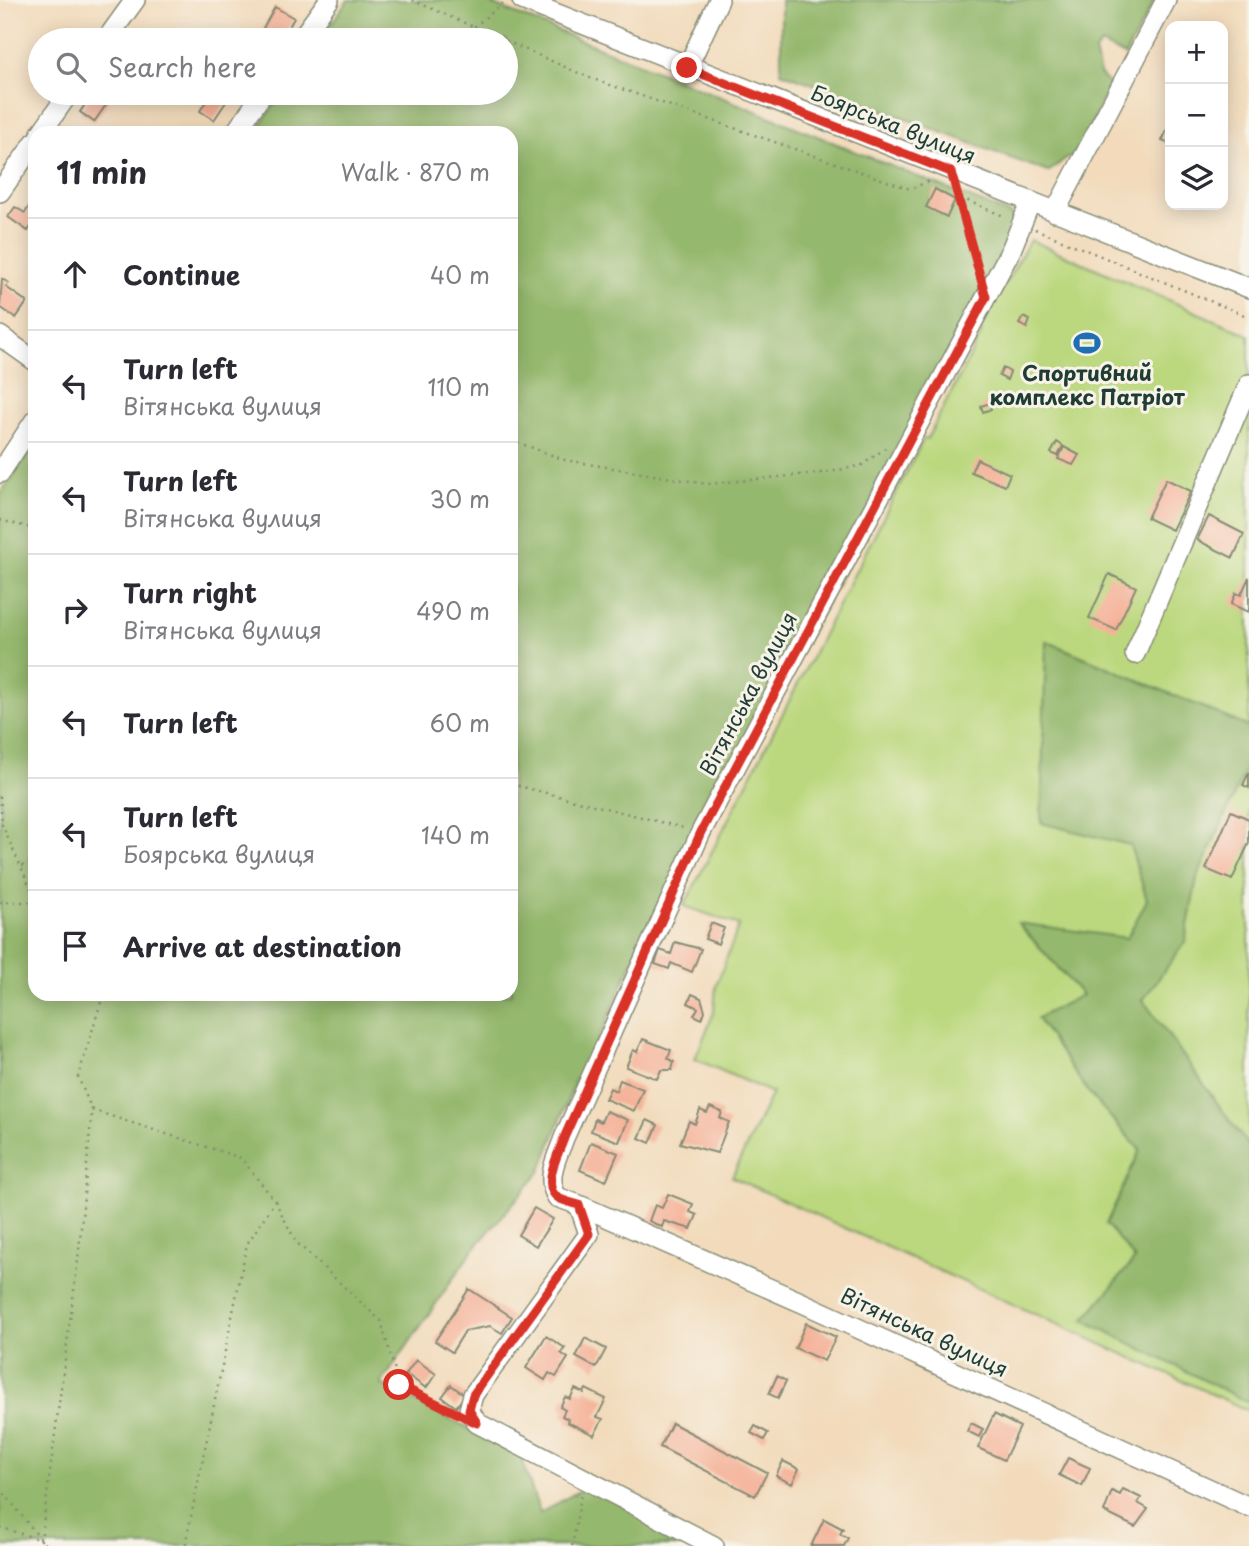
<!DOCTYPE html>
<meta charset="utf-8">
<style>
:root{--surface:#fff;--page:#f7f7f7;--text:#2b2b33;--muted:#7c7c81;--line:#e1e1e2}
body{margin:0;font-family:"Playpen Sans",sans-serif;background:var(--page);color:var(--text)}
.controls{position:absolute;right:21px;top:21px;display:grid;overflow:hidden;border-radius:14px;box-shadow:0 4px 18px #0003}
.controls button{width:63px;height:63px;display:grid;place-items:center;padding:0;border:0;border-bottom:2px solid var(--line);background:var(--surface);color:var(--text);font:35px sans-serif}
.stop{position:absolute;width:21px;height:21px;margin:-16px;border:5px solid #d93025;border-radius:50%;background:#fff}
.stop.end{background:#d93025;border-color:#fff;box-shadow:0 2px 7px #0008}
.list{margin:0;padding:0;list-style:none}
h2{display:flex;justify-content:space-between;align-items:center;height:91px;margin:0;padding:0 28px;font-size:30px}
h2 small{font-size:23px;font-weight:400;color:var(--muted)}
.list li{display:grid;grid-template-columns:46px 1fr auto;gap:21px;align-items:center;box-sizing:border-box;height:112px;padding:0 28px;border-top:2px solid var(--line)}
.list b{display:block;font-size:26px;white-space:nowrap}
.list p{margin:0;font-size:23px;white-space:nowrap;color:var(--muted)}
.list em{font-size:23px;font-style:normal;color:var(--muted)}
.icon{flex:none;width:38px;height:38px;fill:none;stroke:currentColor;stroke-width:2;stroke-linecap:round;stroke-linejoin:round}
.map{position:relative;flex:none;width:1249px;height:1546px;overflow:hidden}
.search{position:absolute;background:var(--surface);box-shadow:0 4px 18px #0003;left:28px;top:28px;width:490px;height:77px;display:flex;align-items:center;gap:18px;box-sizing:border-box;padding:0 24px;border-radius:38px;color:var(--muted);font-size:26px}
.panel{position:absolute;background:var(--surface);box-shadow:0 4px 18px #0003;left:28px;top:126px;width:490px;height:875px;border-radius:21px}
.map>svg:first-child{display:block}
.green{fill:#bbd87e;stroke:#6d8a59;stroke-width:2}
.forest{fill:#94b86d;stroke:#5a7a50;stroke-width:2}
.building{fill:#f5b096}
.lines{fill:none;stroke-linecap:round;stroke-linejoin:round}
.minor-casing{stroke:#888c77;stroke-width:22}
.path{stroke:#888c77;stroke-width:2.5;stroke-dasharray:2 5;stroke-linecap:butt}
.minor{stroke:#fff;stroke-width:19}
.route{stroke:#d93025;stroke-width:9}
.labels{text-anchor:middle;stroke-width:6;stroke-linejoin:round;paint-order:stroke}
.street-label{font-size:21px;fill:#1f3d34;stroke:#f7f3e8}
.poi-label{font-size:21px;font-weight:bold;fill:#1f3d34;stroke:#f7f3e8}
</style>
<div class="map">
<svg width="1249" height="1546" viewBox="0 0 1249 1546">
<rect width="100%" height="100%" fill="#f7f3e8"/>
<filter id="ink" filterUnits="userSpaceOnUse"><feTurbulence type="fractalNoise" baseFrequency=".0143" numOctaves="2"/><feDisplacementMap in="SourceGraphic" scale="14" xChannelSelector="R" yChannelSelector="G"/><feConvolveMatrix kernelMatrix="1 2 1 2 8 2 1 2 1" color-interpolation-filters="sRGB"/></filter>
<filter id="wash" filterUnits="userSpaceOnUse"><feTurbulence type="fractalNoise" baseFrequency=".00686" numOctaves="4" result="noise"/><feDisplacementMap in="SourceGraphic" scale="28" xChannelSelector="R" yChannelSelector="G"/><feGaussianBlur stdDeviation="1.57" result="paint"/><feColorMatrix in="noise" values="0 0 0 0 0 0 0 0 0 0 0 0 0 0 0 0 0 1.4 0 .05"/><feComposite in="paint" operator="in"/></filter>
<g filter="url(#wash)">
<rect width="100%" height="100%" fill="#f2daba"/>
<path class="green" d="M1030,240L1249,335V1411L732,1177L772,1093L695,1059L714,1012L716,986L739,925L684,906L924,438L927,439L982,333L979,331Z"/>
<path class="forest" d="M348,0H482L1012,215L1017,247L834,590L647,928L603,1030L575,1082L540,1172L472,1251L381,1384L520,1455L540,1513L586,1487L703,1546H0V494L35,445V994H511V133H254L283,93H506V40H320Z
M781,0H1155L1125,56L1101,44L1095,51L1100,74L1110,85L1079,150L1048,172L781,72Z
M1046,641L1249,727V762L1197,878L1185,942L1143,1000L1249,1147V1403L1084,1320L1135,1259L1106,1224L1140,1150L1088,1092L1037,1018L1082,995L1018,923L1127,938L1147,900L1130,845L1041,823Z"/>
<g id="blocks">
<path class="building" d="M275,7L294,18L282,39L272,40L268,38L272,33L263,28Z
M93,93L108,102L94,122L80,112Z
M211,93L230,96L214,120L200,111Z
M1170,123V144L1162,141Z
M935,189L955,200L947,217L926,207Z
M30,205L35,209V221L28,231L8,217L15,207L25,213Z
M2,279L9,283L6,287L27,302L16,318L0,307Z
M1023,317L1030,320L1027,328L1019,324Z
M1003,368L1010,372L1007,380L999,376Z
M990,403L991,409L983,412L981,406Z
M1057,442L1063,446L1058,456L1051,453Z
M1064,447L1079,455L1073,465L1058,459Z
M977,459L1010,474L1005,486L971,472Z
M1166,479L1191,491L1172,530L1147,518Z
M1209,516L1244,534L1233,558L1197,540Z
M1109,574L1136,587L1116,630L1089,618Z
M1249,577V610L1248,612L1231,604L1236,593L1241,595Z
M1249,772V788L1243,785Z
M1231,811L1249,819V843L1232,880L1206,869Z
M711,923L724,928L718,944L705,939Z
M675,942L701,949L692,972L671,963L669,969L655,964L660,950L671,954Z
M692,994L701,998L705,1011L702,1019L694,1015L698,1008L688,1003Z
M643,1039L671,1050L668,1058L674,1062L672,1070H661L657,1079L626,1067L633,1050L637,1052Z
M620,1080L643,1089L634,1111L605,1099L610,1088L616,1091Z
M710,1107L722,1112L720,1118L729,1122L717,1153L680,1143L689,1121L695,1124L700,1110L707,1113Z
M606,1111L628,1120L619,1142L591,1131L595,1119L601,1122Z
M647,1120L658,1125L650,1143L639,1138Z
M591,1142L618,1153L606,1181L580,1170Z
M668,1194L693,1204L690,1212L697,1215L691,1229L664,1221L662,1227L649,1221L655,1205L662,1208Z
M534,1208L553,1219L536,1246L518,1235Z
M469,1289L512,1317L502,1333L490,1326L465,1331L452,1352L435,1341Z
M806,1323L836,1337L824,1361L795,1348Z
M546,1336L565,1348L561,1353L568,1358L556,1377L549,1373L545,1380L526,1368Z
M585,1338L606,1349L596,1368L576,1357Z
M416,1360L436,1374L426,1388L406,1374Z
M777,1376L786,1381L778,1398L769,1394Z
M451,1385L465,1395L456,1407L442,1397Z
M575,1389L584,1393L586,1389L606,1399L597,1417L603,1419L594,1435L567,1422L568,1419L562,1416L565,1410L560,1407L565,1397L570,1399Z
M994,1414L1020,1427L1004,1460L978,1448Z
M672,1423L767,1473L755,1496L660,1447Z
M971,1423L983,1429L979,1437L967,1431Z
M755,1426L768,1433L764,1440L751,1433Z
M1068,1458L1090,1468L1082,1486L1059,1475Z
M783,1461L799,1469L792,1484L776,1476Z
M1123,1489L1141,1498L1138,1503L1148,1509L1135,1527L1104,1512L1112,1491L1120,1495Z
M824,1519L843,1529L840,1534L848,1538L844,1546H811Z"/>
</g>
</g>
<g filter="url(#ink)">
<use href="#blocks" fill-opacity="0" stroke="#888c77" stroke-width="2"/>
<g class="lines">
<g class="minor-casing">
<path id="minor" d="M522,0L1249,288
M106,40L135,0
M300,40L329,0
M687,68L719,0
M41,133L69,93
M235,133L263,93
M0,192L35,142
M1055,212L1166,0
M0,336L35,361
M0,473L35,420
M1135,654L1249,384
M579,1205L805,1304L1249,1507
M714,1546L477,1423L469,1410L473,1395L589,1234L579,1205L557,1197C545,1177 557,1158 564,1138L701,832L1011,250L1030,203"/>
</g>
<path class="path" d="M412,0L504,40
M458,40L507,0
M506,41L590,78L910,189L932,180
M956,189L980,273
M961,198L1006,217
M1035,229L1249,317
M511,440L565,460L707,484L830,472L862,465L887,447
M0,520L35,529
M511,784L684,828
M0,796L2,825L35,898
M22,866L35,860
M0,902H35
M92,1110L241,1158L275,1201L247,1244L185,1546
M275,1201L296,1242L381,1321L399,1385L452,1411
M0,1488L46,1546
M0,1527L41,1540L78,1260L92,1110L78,1077L101,1002L96,994
M572,1546L581,1496"/>
<use href="#minor" class="minor"/>
</g>
</g>
<g class="lines" filter="url(#ink)">
<path class="route" d="M399,1385L477,1423L469,1410L473,1395L589,1234L579,1205C573,1203 562,1201 557,1197C541,1185 559,1153 564,1138L701,832L986,297L951,172L687,68"/>
</g>
<defs>
<g id="stadium-bare" transform="scale(2.1)"><path d="M0-5a6.5 5 0 1 0 0 10a6.5 5 0 1 0 0-10ZM-3.5-1.8h7v3.6h-7Z" fill="#1f6fb2" stroke="#f7f3e8" stroke-width="2.5" paint-order="stroke"/></g>
</defs>
<g fill-rule="evenodd">
<use href="#stadium-bare" x="1087" y="343"/>
</g>
<g class="labels">
<g class="street-label">
<text transform="translate(893 125) rotate(22)" y="7">Боярська вулиця</text>
<text transform="translate(749 694) rotate(-62)" y="7">Вітянська вулиця</text>
<text transform="translate(924 1333) rotate(25)" y="7">Вітянська вулиця</text>
</g>
<g class="poi-label">
<text x="1087" y="381">Спортивний<tspan x="1087" dy="24">комплекс Патріот</tspan></text>
</g>
</g>
</svg>
<div class="controls">
<button>+</button>
<button>−</button>
<button><svg class="icon" aria-label="layers" viewBox="0 0 24 24"><path d="M12 4l9 5-9 5-9-5zM3 14l9 5 9-5"/></svg></button>
</div>
<div class="stop" style="left:399px;top:1385px"></div>
<div class="stop end" style="left:687px;top:68px"></div>
<div class="search"><svg class="icon" aria-label="search" viewBox="0 0 24 24"><circle cx="10" cy="10" r="6"/><path d="M15 15l6 6"/></svg>Search here</div>
<section class="panel">
<h2>11 min<small>Walk · 870 m</small></h2>
<ul class="list">
<li><svg class="icon" aria-label="ahead" viewBox="0 0 24 24"><path d="M12 20V5M6 11l6-6 6 6"/></svg><div><b>Continue</b></div><em>40 m</em></li>
<li><svg class="icon" aria-label="left" viewBox="0 0 24 24"><path d="M17 20v-9H6M10 6l-5 5 5 5"/></svg><div><b>Turn left</b><p>Вітянська вулиця</p></div><em>110 m</em></li>
<li><svg class="icon" aria-label="left" viewBox="0 0 24 24"><path d="M17 20v-9H6M10 6l-5 5 5 5"/></svg><div><b>Turn left</b><p>Вітянська вулиця</p></div><em>30 m</em></li>
<li><svg class="icon" aria-label="right" viewBox="0 0 24 24"><path d="M7 20v-9h11M14 6l5 5-5 5"/></svg><div><b>Turn right</b><p>Вітянська вулиця</p></div><em>490 m</em></li>
<li><svg class="icon" aria-label="left" viewBox="0 0 24 24"><path d="M17 20v-9H6M10 6l-5 5 5 5"/></svg><div><b>Turn left</b></div><em>60 m</em></li>
<li><svg class="icon" aria-label="left" viewBox="0 0 24 24"><path d="M17 20v-9H6M10 6l-5 5 5 5"/></svg><div><b>Turn left</b><p>Боярська вулиця</p></div><em>140 m</em></li>
<li><svg class="icon" aria-label="arrive" viewBox="0 0 24 24"><path d="M6 21V4h12l-3 4 3 4H6"/></svg><div><b>Arrive at destination</b></div></li>
</ul>
</section>
</div>
